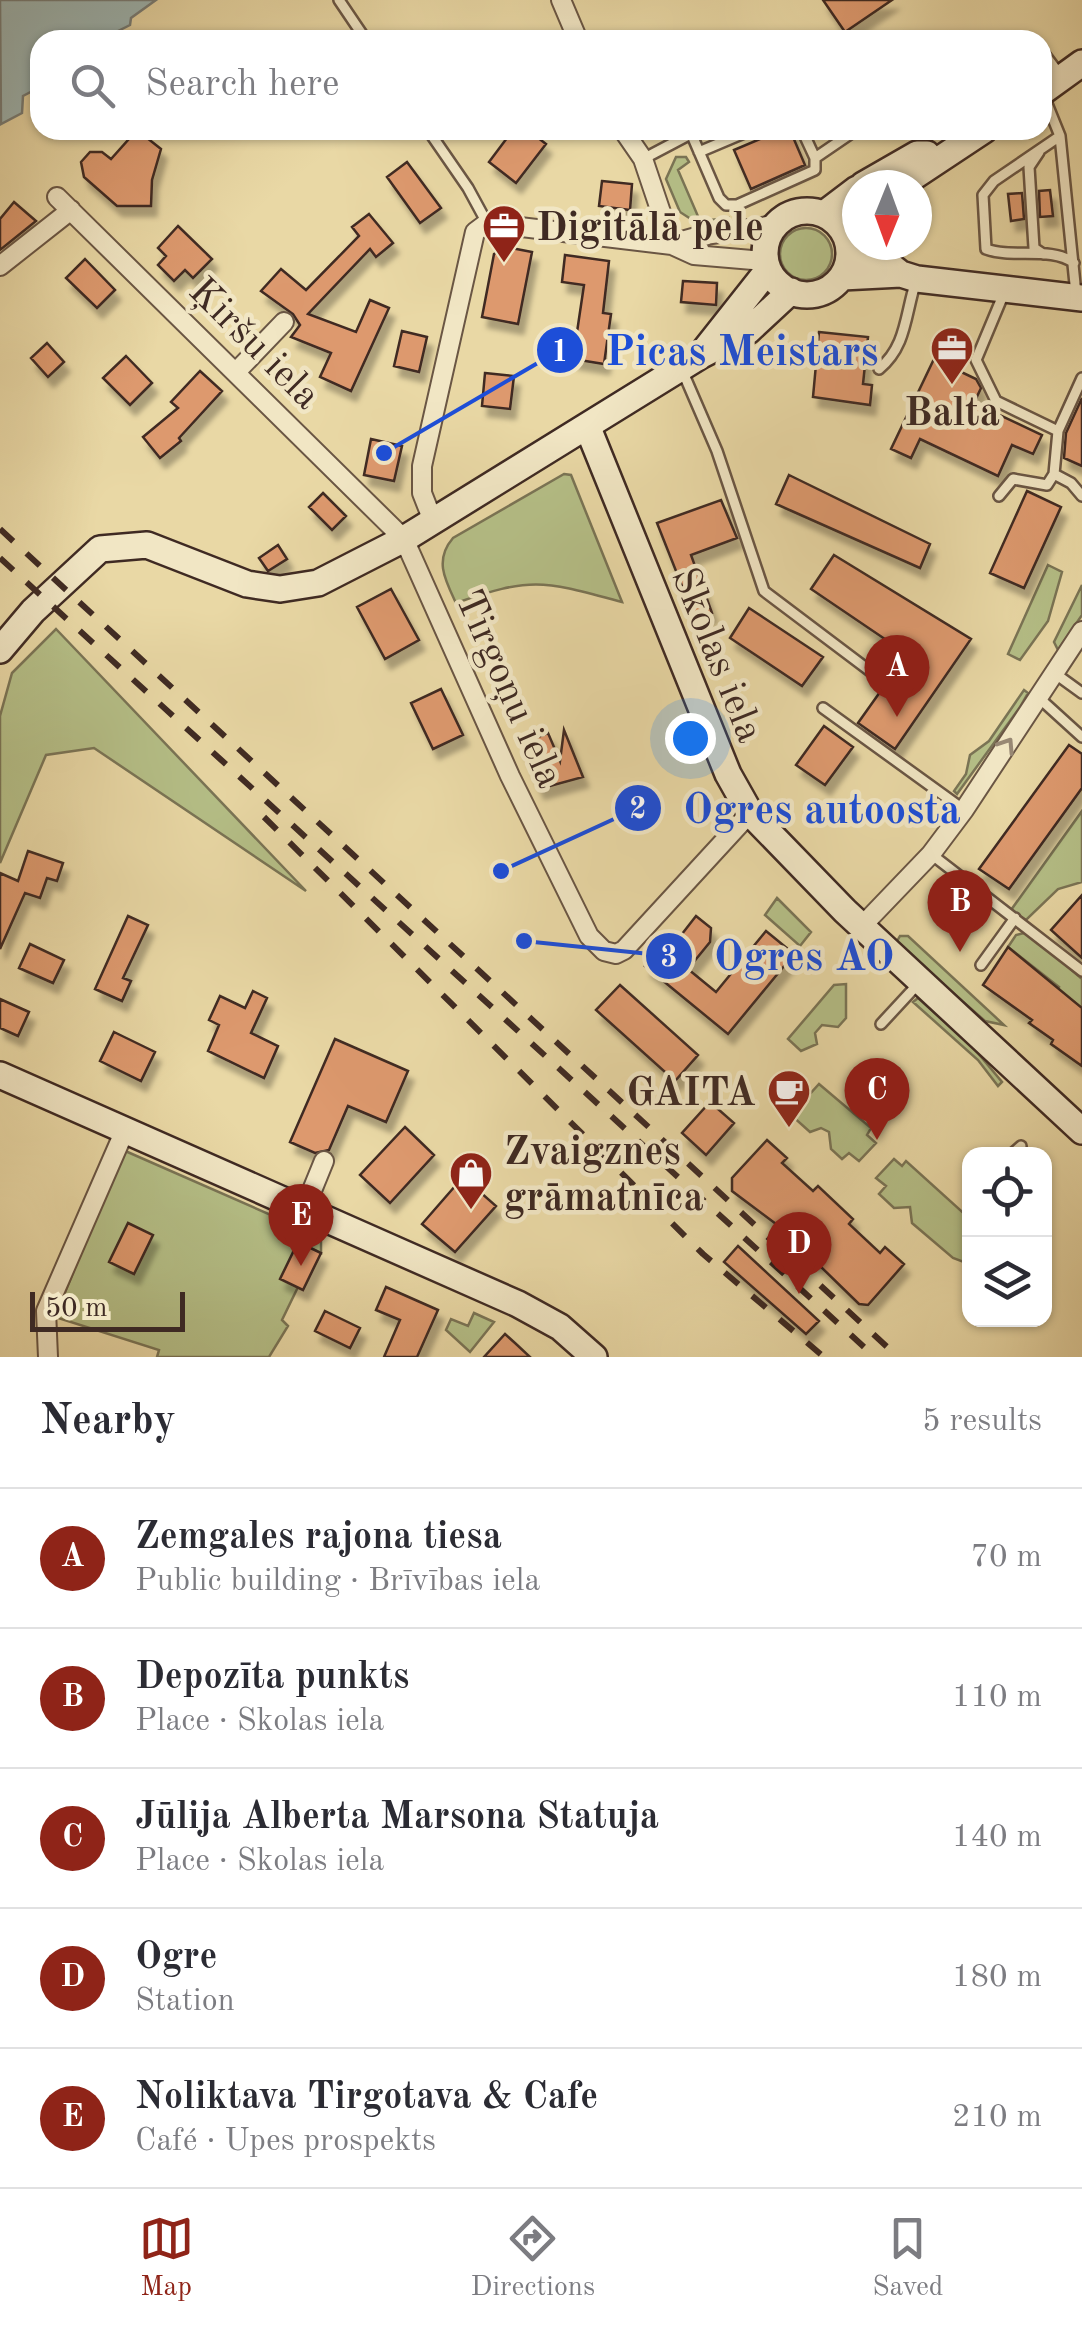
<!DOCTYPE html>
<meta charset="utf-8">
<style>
:root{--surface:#fff;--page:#f2f2f3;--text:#2b2b33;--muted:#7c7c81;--line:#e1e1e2;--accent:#8f2418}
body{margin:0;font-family:"Old Standard TT",serif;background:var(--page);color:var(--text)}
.controls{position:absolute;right:30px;bottom:30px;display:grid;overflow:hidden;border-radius:20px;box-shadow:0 2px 8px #0004}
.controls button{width:90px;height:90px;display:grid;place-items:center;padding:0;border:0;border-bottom:2px solid var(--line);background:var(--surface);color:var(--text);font:50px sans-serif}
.compass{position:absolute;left:842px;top:170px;width:90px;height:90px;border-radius:50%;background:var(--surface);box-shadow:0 2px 8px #0004;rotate:181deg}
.scale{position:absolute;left:30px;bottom:25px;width:155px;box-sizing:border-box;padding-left:10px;border:5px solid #3f2a23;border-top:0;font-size:28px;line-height:35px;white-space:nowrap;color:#3f2a23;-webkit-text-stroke:8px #f1e6c4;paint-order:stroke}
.you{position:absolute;left:690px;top:738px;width:35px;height:35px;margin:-25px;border:8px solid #fff;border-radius:50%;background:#1a73e8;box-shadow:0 0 0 15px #1a73e833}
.badge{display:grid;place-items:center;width:65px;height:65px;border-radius:50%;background:var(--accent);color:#fff;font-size:32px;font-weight:700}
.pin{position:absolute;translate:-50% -82px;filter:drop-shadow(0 2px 5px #0008)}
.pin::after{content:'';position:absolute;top:52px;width:35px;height:30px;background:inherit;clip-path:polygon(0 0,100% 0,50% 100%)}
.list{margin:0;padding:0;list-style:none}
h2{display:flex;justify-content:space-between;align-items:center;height:130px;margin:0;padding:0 40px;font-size:42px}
h2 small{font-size:32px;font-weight:400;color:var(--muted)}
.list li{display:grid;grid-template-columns:65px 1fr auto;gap:30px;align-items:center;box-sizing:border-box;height:140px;padding:0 40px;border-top:2px solid var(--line)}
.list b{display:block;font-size:38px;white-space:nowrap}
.list p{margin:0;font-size:32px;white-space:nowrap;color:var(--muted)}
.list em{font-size:32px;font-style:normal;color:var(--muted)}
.icon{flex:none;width:55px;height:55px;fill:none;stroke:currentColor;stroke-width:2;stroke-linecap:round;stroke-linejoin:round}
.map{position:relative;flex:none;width:1082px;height:1357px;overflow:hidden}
.search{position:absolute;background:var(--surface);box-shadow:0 2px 8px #0004;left:30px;right:30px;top:30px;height:110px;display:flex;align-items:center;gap:25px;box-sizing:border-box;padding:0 35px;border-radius:30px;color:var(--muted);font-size:38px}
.sheet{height:830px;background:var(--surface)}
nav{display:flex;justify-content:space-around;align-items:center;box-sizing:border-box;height:140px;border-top:2px solid var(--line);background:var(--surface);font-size:28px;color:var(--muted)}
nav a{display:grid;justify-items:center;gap:5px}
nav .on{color:var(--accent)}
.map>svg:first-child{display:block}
.green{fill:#b5bf87;stroke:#7a7455;stroke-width:2.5}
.water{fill:#9db6b3;stroke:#777e79;stroke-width:2.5}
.building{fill:#dd996e;stroke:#3f2a23;stroke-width:2.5;filter:url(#shadow)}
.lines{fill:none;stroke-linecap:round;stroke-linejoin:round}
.lane-casing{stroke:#6a5644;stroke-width:14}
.street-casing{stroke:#6a5644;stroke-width:22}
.secondary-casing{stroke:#3f2a23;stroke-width:30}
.lane{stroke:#f1e6c4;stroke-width:9}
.street{stroke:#f1e6c4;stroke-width:18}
.secondary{stroke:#f1e6c4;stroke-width:25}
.rail{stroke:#3f2a23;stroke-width:6;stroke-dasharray:18 18;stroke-linecap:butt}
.oneway{stroke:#988874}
.labels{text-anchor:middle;stroke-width:9;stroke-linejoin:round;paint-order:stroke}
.poi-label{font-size:40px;font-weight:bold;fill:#3f2a23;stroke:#f1e6c4;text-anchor:start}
.street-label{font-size:40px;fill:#3f2a23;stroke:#f1e6c4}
.leader{fill:none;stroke:#1d4ed8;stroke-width:4}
.callout-dot{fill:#1d4ed8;stroke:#f1e6c4;stroke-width:4}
.mark-label{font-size:30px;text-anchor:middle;font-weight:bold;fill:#fff}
.callout-label{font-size:42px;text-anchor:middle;font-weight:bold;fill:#1d4ed8;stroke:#f1e6c4;stroke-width:9;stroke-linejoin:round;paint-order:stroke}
</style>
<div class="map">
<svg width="1082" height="1357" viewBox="0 0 1082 1357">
<defs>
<filter id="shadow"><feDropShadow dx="5.5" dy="10" stdDeviation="2.5" flood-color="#0004"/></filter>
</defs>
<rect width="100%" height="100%" fill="#e9d8a5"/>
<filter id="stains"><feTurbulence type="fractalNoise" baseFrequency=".002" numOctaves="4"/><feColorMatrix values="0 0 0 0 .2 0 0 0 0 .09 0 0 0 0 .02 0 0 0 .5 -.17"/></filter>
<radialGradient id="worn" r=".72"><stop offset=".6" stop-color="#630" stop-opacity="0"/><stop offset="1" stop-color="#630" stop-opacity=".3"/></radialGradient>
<path class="green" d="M676,157H686L689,162L678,170L700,221L730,218L697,223L680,212L666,179Z
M780 254a26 26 0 1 1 52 0a26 26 0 1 1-52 0Z
M564,474L571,475L622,602C544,581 533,576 456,603C445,580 434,560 453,538Z
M1048,565L1062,572L1048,621L1020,660L1008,654Z
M1082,585V615L1058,650L1054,642Z
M56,629L306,891L94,748L46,755L0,863V716L12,673Z
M1024,690L1028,693L1020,707L957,794L954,791L966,774L970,755L989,741Z
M1082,811V882L1058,889L1026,920L1011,910Z
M777,898L811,932L800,946L765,915Z
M1028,932L1082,979V1013L1057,990L1059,987L1008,947L1016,935Z
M900,936H908L1004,1025L985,1021L896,943Z
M846,984V1018L838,1027L822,1025L815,1033L817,1044L801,1051L788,1039L834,985Z
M918,998L972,1046L1002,1082L998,1086L978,1060L913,1002Z
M819,1084L871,1128L867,1135L876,1143L859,1161L849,1153L842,1159L831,1149L829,1132L821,1128L810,1132L791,1115Z
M123,1150L321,1237V1253L298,1242V1287L282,1320L288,1326L269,1357H157L159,1350L55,1317Z
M894,1159L902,1166L906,1161L969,1218V1264L953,1258L912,1223L910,1207L894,1208L879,1194L886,1186L876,1178Z
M474,1313L494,1322L470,1352L446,1330L451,1319L468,1326Z"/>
<path class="water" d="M0,0H156L131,18L130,25L100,40H40V87L23,96L22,113L1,124Z"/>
<path class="building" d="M823,0H892L845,32Z
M137,130L161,149L152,180L151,206H117L84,177L81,162L90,152H102L111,159Z
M513,130H528L546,144L516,183L489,162Z
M781,130H790L805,165L751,189L734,150Z
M407,162L441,208L420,223L387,177Z
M602,181L632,184L630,210L599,206Z
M1050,190L1053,216L1040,217L1039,191Z
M1022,193L1024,219L1011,221L1008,194Z
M14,202L36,221L0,250V219Z
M369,214L393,243L376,257L370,249L308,314L356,332L370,300L389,308L351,391L320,377L331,353L291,337L300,325L293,314L261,291L281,269L306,290L359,236L352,227Z
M178,226L212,259L193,278L185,270L174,281L158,265L166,256L158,248Z
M506,247L532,252L518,324L482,317L494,254Z
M565,255L609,261L603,313L611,314L604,364L573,359L584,285L562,282Z
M85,259L115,290L97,308L66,278Z
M683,281L717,283L716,305L681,302Z
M402,331L427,337L419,372L394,366Z
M819,332L868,337L863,384L872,385L870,405L813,397Z
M47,343L64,362L48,377L31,358Z
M126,356L152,383L130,405L103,378Z
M934,359L976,379L981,388L974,403L1042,435L1033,454L1012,445L998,476L920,439L911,458L891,449Z
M200,371L222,391L179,438L181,441L160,458L143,437L178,408L171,402Z
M485,373L514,376L510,409L482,406Z
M1082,398V466L1064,458L1066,433Z
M371,439L402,446L394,481L364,475Z
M789,475L930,544L920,568L776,504Z
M1027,491L1061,507L1024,588L990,573Z
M323,493L346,516L332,530L309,507Z
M721,500L737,538L691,555L712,613L695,619L657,523Z
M278,545L287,559L268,571L259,558Z
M834,555L971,639L895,749L858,723L907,654L811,589Z
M391,589L419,640L385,659L357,607Z
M749,608L823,657L802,686L730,638Z
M441,689L463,735L433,749L411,703Z
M824,726L853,747L825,785L796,765Z
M564,730L583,777L539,789L520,744L548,733L560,761Z
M1069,745L1082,754V788L1009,889L979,869Z
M28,851L63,863L57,881L47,878L40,898L25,893L0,949V873L18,881Z
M1082,895V958L1051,930Z
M128,916L148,925L123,978L131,981L122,1001L95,989Z
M696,916L711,928L710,942L688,969L716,992L766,931L794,954L728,1034L645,966L661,946L668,952Z
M30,944L64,960L53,983L19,968Z
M1008,947L1082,1008V1066L1051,1044L1053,1040L1029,1023L1032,1020L983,985Z
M620,985L698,1055L675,1081L596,1010Z
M253,991L267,998L251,1033L278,1046L264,1078L208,1051L219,1025L209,1020L220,996L245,1008Z
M0,999L29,1012L18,1036L0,1028Z
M114,1032L155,1052L141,1081L100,1061Z
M335,1039L408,1071L386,1122L348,1106L329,1150L315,1153L290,1142Z
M710,1102L734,1123L706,1155L682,1133Z
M405,1127L434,1155L390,1203L360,1175Z
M767,1140L787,1158L782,1163L813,1191L818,1186L853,1219L849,1224L880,1253L885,1247L904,1264L868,1305L859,1304L780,1227L732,1191V1178Z
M463,1177L496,1206L455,1252L422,1224Z
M128,1223L153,1235L134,1274L109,1262Z
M298,1242L321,1253L303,1290L280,1279Z
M738,1246L819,1321L806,1334L724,1262Z
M386,1287L438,1310L417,1357H384L400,1320L376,1310Z
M325,1311L360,1328L350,1348L315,1331Z
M505,1334L515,1343L530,1357H484Z"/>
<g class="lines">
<g class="lane-casing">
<path id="lane" d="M339,0L366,40
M1042,51L1060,75
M1043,94L1060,136L1076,294
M428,130L468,188L487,223
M691,133L719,198L726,205H737L815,170V158L802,130
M1060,136L994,181L983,195L986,249C1013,259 1051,246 1074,263
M699,152L751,130
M1039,152L1029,167L1034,248L1043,254
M815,158L856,130
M643,159L698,130
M1004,293L976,360L996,401L1058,431
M879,369C907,346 905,314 916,281
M682,370L717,451L764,591L870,671
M1082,378L1058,431L1054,474L1071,483L1082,496
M999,496L1013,479L1047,485L1054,474
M1053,672L1082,693
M1038,697L1082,737
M823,708L964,810
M931,854L1082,971
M981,965L1015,918
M881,1024L918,984
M1012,1154L1021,1146"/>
</g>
<g class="street-casing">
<path id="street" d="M561,0L578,40
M623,130L643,159L672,245
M57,197L404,539L510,776L589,936L604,951L616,954L624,950L750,813
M672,245C703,231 743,232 777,224
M0,266L71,210
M236,372L284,322
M433,521L422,493V466L475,232L487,223L672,245L694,255L765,261
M861,927L931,854L964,810L1082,631
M304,1210L324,1161
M48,1357L46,1311L125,1130"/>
</g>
<g class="secondary-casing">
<path id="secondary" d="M1042,92L1082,63
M863,185L917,154H927
M901,185L984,130
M765 253a42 42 0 1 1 84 0a42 42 0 1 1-84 0Z
M824,214L857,189
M849,249L883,260L901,274L917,279L1082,298
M842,277L901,274
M700,356L768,270
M588,428L728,774L750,813L845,911L1082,1131
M0,650L33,611L100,549L147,545L247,584L280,589L318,583L404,539L700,356L748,331L791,291
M0,1075L518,1304L560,1327L594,1357"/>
</g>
<use href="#lane" class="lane"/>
<use href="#street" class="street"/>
<use href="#secondary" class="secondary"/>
<path class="rail" d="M0,529L898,1357
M0,558L875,1357
M264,817L703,1254L824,1357"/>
</g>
<defs><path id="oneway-chevron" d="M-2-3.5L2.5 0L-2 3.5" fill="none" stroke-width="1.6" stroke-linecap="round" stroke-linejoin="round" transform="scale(2.5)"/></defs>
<use class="oneway" href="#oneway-chevron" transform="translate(1007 745) rotate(-57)"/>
<defs>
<g id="office-pin" transform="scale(2.25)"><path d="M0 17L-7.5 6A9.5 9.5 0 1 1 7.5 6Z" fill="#8f2418" stroke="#f1e6c4"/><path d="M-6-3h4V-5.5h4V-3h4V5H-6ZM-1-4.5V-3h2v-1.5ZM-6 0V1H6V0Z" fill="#fff"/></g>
<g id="cafe-pin" transform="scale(2.25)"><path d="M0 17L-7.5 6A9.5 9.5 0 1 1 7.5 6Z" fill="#8f2418" stroke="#f1e6c4"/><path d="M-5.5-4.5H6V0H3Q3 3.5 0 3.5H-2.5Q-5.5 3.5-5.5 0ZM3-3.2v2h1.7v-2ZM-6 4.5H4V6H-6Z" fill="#fff"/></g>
<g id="shop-pin" transform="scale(2.25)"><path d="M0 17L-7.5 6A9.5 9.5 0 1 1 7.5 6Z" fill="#8f2418" stroke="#f1e6c4"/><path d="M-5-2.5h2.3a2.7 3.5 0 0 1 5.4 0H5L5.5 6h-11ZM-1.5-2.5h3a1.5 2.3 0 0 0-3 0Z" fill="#fff"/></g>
</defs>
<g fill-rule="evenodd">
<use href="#office-pin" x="504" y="226"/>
<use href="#office-pin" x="952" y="348"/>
<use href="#cafe-pin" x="789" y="1091"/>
<use href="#shop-pin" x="471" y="1173"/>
</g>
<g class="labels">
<g class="poi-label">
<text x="536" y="240">Digitālā pele</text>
<text x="952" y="425" text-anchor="middle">Balta</text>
<text x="756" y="1105" text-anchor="end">GAITA</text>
<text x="504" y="1164">Zvaigznes<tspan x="504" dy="46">grāmatnīca</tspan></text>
</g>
<g class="street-label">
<text transform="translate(256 342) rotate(45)" y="14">Ķiršu iela</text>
<text transform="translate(719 654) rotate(68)" y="14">Skolas iela</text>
<text transform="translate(511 688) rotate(66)" y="14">Tirgoņu iela</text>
</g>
</g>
<path class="leader" d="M384 453L560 350M501 871L638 808M524 941L669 956"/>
<g class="callout-dot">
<circle cx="384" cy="453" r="10"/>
<circle cx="501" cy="871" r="10"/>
<circle cx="524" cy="941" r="10"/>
<circle cx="560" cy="350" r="25"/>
<circle cx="638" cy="808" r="25"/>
<circle cx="669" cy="956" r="25"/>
</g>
<g class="mark-label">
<text x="560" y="361">1</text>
<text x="638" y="818">2</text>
<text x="669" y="966">3</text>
</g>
<g class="callout-label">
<text x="742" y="365">Picas Meistars</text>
<text x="822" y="823">Ogres autoosta</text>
<text x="804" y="970">Ogres AO</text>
</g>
<rect width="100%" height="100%" filter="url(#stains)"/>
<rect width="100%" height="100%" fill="url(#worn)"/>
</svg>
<div class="controls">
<button><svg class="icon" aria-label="locate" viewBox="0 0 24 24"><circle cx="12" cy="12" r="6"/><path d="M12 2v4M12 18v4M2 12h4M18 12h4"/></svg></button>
<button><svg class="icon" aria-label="layers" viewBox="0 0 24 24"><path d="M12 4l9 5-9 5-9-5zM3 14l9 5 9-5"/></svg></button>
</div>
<svg class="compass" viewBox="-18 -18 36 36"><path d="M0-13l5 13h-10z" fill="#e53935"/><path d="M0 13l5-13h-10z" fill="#7c7c81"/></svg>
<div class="scale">50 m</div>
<div class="you"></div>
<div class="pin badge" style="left:897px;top:717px">A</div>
<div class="pin badge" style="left:960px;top:952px">B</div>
<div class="pin badge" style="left:877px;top:1140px">C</div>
<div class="pin badge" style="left:799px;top:1294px">D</div>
<div class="pin badge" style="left:301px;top:1266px">E</div>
<div class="search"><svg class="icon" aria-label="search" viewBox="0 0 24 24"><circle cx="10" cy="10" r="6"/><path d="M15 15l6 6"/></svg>Search here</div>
</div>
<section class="sheet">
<h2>Nearby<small>5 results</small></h2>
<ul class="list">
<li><span class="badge">A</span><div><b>Zemgales rajona tiesa</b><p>Public building · Brīvības iela</p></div><em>70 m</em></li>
<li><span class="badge">B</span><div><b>Depozīta punkts</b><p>Place · Skolas iela</p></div><em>110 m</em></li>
<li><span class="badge">C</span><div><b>Jūlija Alberta Marsona Statuja</b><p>Place · Skolas iela</p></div><em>140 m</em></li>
<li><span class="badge">D</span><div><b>Ogre</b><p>Station</p></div><em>180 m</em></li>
<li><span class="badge">E</span><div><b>Noliktava Tirgotava &amp; Cafe</b><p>Café · Upes prospekts</p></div><em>210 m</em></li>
</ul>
</section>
<nav>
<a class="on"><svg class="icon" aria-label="map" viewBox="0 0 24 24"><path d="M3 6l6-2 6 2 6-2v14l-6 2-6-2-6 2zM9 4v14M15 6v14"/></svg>Map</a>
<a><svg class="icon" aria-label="directions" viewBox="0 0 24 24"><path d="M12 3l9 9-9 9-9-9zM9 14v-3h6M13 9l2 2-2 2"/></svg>Directions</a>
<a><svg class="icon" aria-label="saved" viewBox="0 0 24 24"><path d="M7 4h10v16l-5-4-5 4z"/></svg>Saved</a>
</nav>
